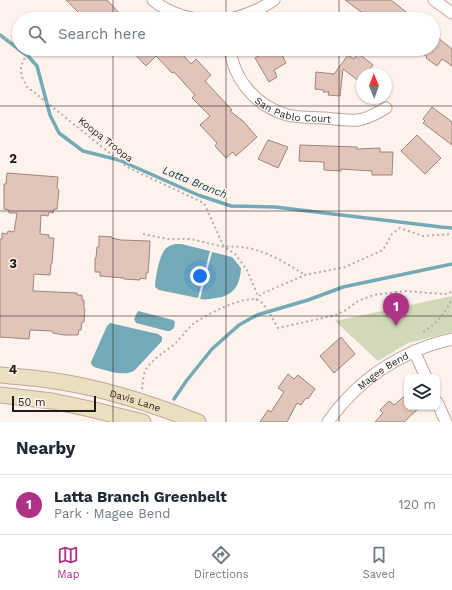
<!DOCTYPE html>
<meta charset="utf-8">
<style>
:root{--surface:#fff;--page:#f2f2f3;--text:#1f2937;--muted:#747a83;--line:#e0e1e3;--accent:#ae3386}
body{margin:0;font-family:"Work Sans",sans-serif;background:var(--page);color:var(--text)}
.controls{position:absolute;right:12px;bottom:12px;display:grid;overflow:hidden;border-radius:8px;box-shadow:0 1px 3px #0004}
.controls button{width:36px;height:36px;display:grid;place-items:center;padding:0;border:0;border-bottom:1px solid var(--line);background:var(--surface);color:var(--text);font:20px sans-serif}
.compass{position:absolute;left:356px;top:68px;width:36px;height:36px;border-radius:50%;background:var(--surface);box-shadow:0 1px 3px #0004;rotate:359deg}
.scale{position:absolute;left:12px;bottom:10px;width:84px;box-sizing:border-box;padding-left:4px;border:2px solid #241a16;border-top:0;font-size:11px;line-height:14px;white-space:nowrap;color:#241a16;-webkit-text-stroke:3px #fef2ed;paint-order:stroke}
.you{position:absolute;left:200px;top:276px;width:14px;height:14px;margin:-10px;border:3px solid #fff;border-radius:50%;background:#1a73e8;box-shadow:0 0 0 6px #1a73e833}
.badge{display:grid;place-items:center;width:26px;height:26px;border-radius:50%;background:var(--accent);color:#fff;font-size:13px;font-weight:700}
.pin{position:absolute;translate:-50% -33px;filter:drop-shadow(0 1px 2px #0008)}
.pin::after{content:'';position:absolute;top:21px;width:14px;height:12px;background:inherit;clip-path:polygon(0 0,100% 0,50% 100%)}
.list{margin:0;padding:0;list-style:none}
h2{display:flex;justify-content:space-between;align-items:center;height:52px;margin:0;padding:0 16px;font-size:17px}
h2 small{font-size:13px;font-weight:400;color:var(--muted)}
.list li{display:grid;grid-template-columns:26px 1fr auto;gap:12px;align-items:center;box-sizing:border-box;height:60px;padding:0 16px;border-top:1px solid var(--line)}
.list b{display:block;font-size:15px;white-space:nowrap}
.list p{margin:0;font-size:13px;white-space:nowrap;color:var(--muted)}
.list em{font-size:13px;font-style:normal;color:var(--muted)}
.icon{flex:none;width:22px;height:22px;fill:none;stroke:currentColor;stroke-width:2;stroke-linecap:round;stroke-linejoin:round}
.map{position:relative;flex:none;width:452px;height:422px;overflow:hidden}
.search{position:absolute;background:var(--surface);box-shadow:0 1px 3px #0004;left:12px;right:12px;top:12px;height:44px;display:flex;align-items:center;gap:10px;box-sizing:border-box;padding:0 14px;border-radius:22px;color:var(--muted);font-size:15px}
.sheet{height:112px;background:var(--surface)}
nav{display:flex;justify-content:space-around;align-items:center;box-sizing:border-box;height:56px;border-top:1px solid var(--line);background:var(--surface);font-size:11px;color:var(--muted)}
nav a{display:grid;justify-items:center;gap:2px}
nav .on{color:var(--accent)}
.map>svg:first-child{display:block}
.green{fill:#d1d9ba}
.water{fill:#74a9b7}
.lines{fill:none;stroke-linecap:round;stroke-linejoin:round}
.stream{stroke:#74a9b7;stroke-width:3.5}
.building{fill:#e1c4ba;stroke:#9f847b}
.street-casing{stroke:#c2a69d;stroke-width:13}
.secondary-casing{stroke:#c2a69d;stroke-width:17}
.path{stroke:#b8ada8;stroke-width:2;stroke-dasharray:2 3;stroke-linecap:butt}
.street{stroke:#fff;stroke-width:11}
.secondary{stroke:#eadfbf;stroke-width:15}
.grid{fill:none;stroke:#241a16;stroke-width:1;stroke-opacity:0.55}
.labels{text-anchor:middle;stroke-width:3;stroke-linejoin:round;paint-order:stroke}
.street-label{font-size:10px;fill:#241a16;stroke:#fef2ed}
.water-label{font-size:11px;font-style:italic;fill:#0e404a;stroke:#fef2ed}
.grid-label{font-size:13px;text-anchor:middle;font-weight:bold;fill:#241a16;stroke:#fef2ed;stroke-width:3;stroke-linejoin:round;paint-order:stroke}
</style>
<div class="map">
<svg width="452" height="422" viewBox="0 0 452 422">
<rect width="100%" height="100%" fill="#fef2ed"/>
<path class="green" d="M452,296V332L408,343L378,361L335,321Z"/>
<path class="water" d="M175,244H181L210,251L198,298L159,290L155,287C155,280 159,257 164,251C166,247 171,245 175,244Z
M212,252L232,257L241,268C240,286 233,296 216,298C210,299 205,300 200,299Z
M138,311L173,320L175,322L174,328L170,331H167L136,323L134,319Z
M110,323L158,334L162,337V341L134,371C123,377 106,370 94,367L91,364V362L107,326Z"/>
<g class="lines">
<path class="stream" d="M0,35L28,56L37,66L50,115L59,133L83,151L119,160L198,195L231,206L275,207L441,227L452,228
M174,399L187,380L212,349L239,325L257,315L308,300L343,287L452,264"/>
</g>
<path class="building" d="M66,0H107L125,19H85Z
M345,0H391L415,19H360L364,14Z
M433,34L452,49V66L442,59L437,66L426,58L427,57L418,49H433Z
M130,49H178L191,64L196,59L211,75L205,81L232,110L230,111L243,121L257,137L236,156L233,152L226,158L215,146L217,143L200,125L210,116L192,98L195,95L174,72L172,73L156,56L146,66Z
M271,49H279L286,63L274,70L277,77L269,82L255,58Z
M358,53L373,65L366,74H362V77L359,81L343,69L340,96L328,95L329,92H323L324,90L315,89L316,72L334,74L348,55L354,59Z
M432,107L452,122V145L423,123L425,121L423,119Z
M417,135L441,158L425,174L401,151Z
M268,140L288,147L278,168L258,159Z
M300,145L357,147V149L380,148V152H393L392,175H372V171L341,169V171L324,170V162L299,161Z
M7,173L58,177L57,188L59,190L57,209H54L53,213L49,212L48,216L41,215L40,234L49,235V238H54L52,263L51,265L50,275L34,274L33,291L77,293V295H82V300H84V309H85L84,322H82L81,330H79L78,335H64L53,333L52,331L30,330L29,339L0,337V239H2V233L7,234L8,231L14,232L17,213H9V210L4,209V184H6Z
M99,236L112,237V238L121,240L150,241L149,260L148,273H146V279L140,278V280L124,279V278L100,276V272H95V258H96L97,247H99Z
M341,337L355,354L334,373L320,356Z
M288,374L294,379L298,375L315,389L308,399L306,398L301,405L297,403L287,422H260L268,410L271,412L284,392L278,388Z
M407,394V407H420L404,422H375L383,413L380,410L389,401L394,405Z"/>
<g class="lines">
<g class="street-casing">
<g id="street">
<path d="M153,0C164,10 182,17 196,19"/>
<path d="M434,0L452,13"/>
<path d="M230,19C247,15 260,10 274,0"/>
<path id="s1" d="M230,49C234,80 256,106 287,115C299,118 312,117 324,118C335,119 347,121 358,120C368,119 377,113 386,108"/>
<path d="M414,351L426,377"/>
<path d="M437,402L446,422"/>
<path id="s2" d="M328,422C357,380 402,350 452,339"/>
</g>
</g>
<g class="secondary-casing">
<g id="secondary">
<path id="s3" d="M0,375C18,377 37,378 55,381C104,388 152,404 198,422"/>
<path d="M0,395L52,401L90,409L143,422"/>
</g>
</g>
<path class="path" d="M0,36L8,41H19
M29,49L21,66V71L22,77L27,87L35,93L127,167L204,203L224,247C253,243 282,260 305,275
M143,234L168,239H191L224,247L232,252L236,255L247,270L258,296
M256,300L261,294L305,275L345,267L383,250L392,234L400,228L423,236L452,234
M423,332C437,323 446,313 452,298
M142,389C143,383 143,374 146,369C153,359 163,353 172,346C180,340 185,331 193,324C205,315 244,295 258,300C265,303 274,321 278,328L336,315L346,310L358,301L374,295L405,291L429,293L445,294L452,292"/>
<use href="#street" class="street"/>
<use href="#secondary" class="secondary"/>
</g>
<path class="grid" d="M113,0V19M226,0V19M339,0V19M113,49V422M226,49V422M339,49V422M0,106H452M0,211H452M0,316H452"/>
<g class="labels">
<g class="street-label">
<text dy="4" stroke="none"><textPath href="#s1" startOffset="97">San Pablo Court</textPath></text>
<text transform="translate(106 139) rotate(38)" y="4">Koopa Troopa</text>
<text dy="4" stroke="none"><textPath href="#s2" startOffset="76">Magee Bend</textPath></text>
<text dy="4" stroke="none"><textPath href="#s3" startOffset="138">Davis Lane</textPath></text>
</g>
<g class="water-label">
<text transform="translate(195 182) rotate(22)" y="4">Latta Branch</text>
</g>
</g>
<g class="grid-label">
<text x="13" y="163">2</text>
<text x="13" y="268">3</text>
<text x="13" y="374">4</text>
</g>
</svg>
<div class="controls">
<button><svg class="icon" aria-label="layers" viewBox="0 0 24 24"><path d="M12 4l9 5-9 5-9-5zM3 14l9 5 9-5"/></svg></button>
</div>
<svg class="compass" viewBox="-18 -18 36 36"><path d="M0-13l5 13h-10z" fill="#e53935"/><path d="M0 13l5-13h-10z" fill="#747a83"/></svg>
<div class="scale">50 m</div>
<div class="you"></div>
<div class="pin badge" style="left:396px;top:326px">1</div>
<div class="search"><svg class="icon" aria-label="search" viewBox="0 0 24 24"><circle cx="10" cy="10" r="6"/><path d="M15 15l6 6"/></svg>Search here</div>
</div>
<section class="sheet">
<h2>Nearby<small></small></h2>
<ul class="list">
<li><span class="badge">1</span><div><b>Latta Branch Greenbelt</b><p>Park · Magee Bend</p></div><em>120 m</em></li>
</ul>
</section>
<nav>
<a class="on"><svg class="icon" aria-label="map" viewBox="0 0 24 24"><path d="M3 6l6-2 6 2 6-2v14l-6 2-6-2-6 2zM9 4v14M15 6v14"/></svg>Map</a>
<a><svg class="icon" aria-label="directions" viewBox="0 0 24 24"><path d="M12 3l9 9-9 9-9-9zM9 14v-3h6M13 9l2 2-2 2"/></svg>Directions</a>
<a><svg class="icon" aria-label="saved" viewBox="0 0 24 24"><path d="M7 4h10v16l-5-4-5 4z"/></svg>Saved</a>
</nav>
